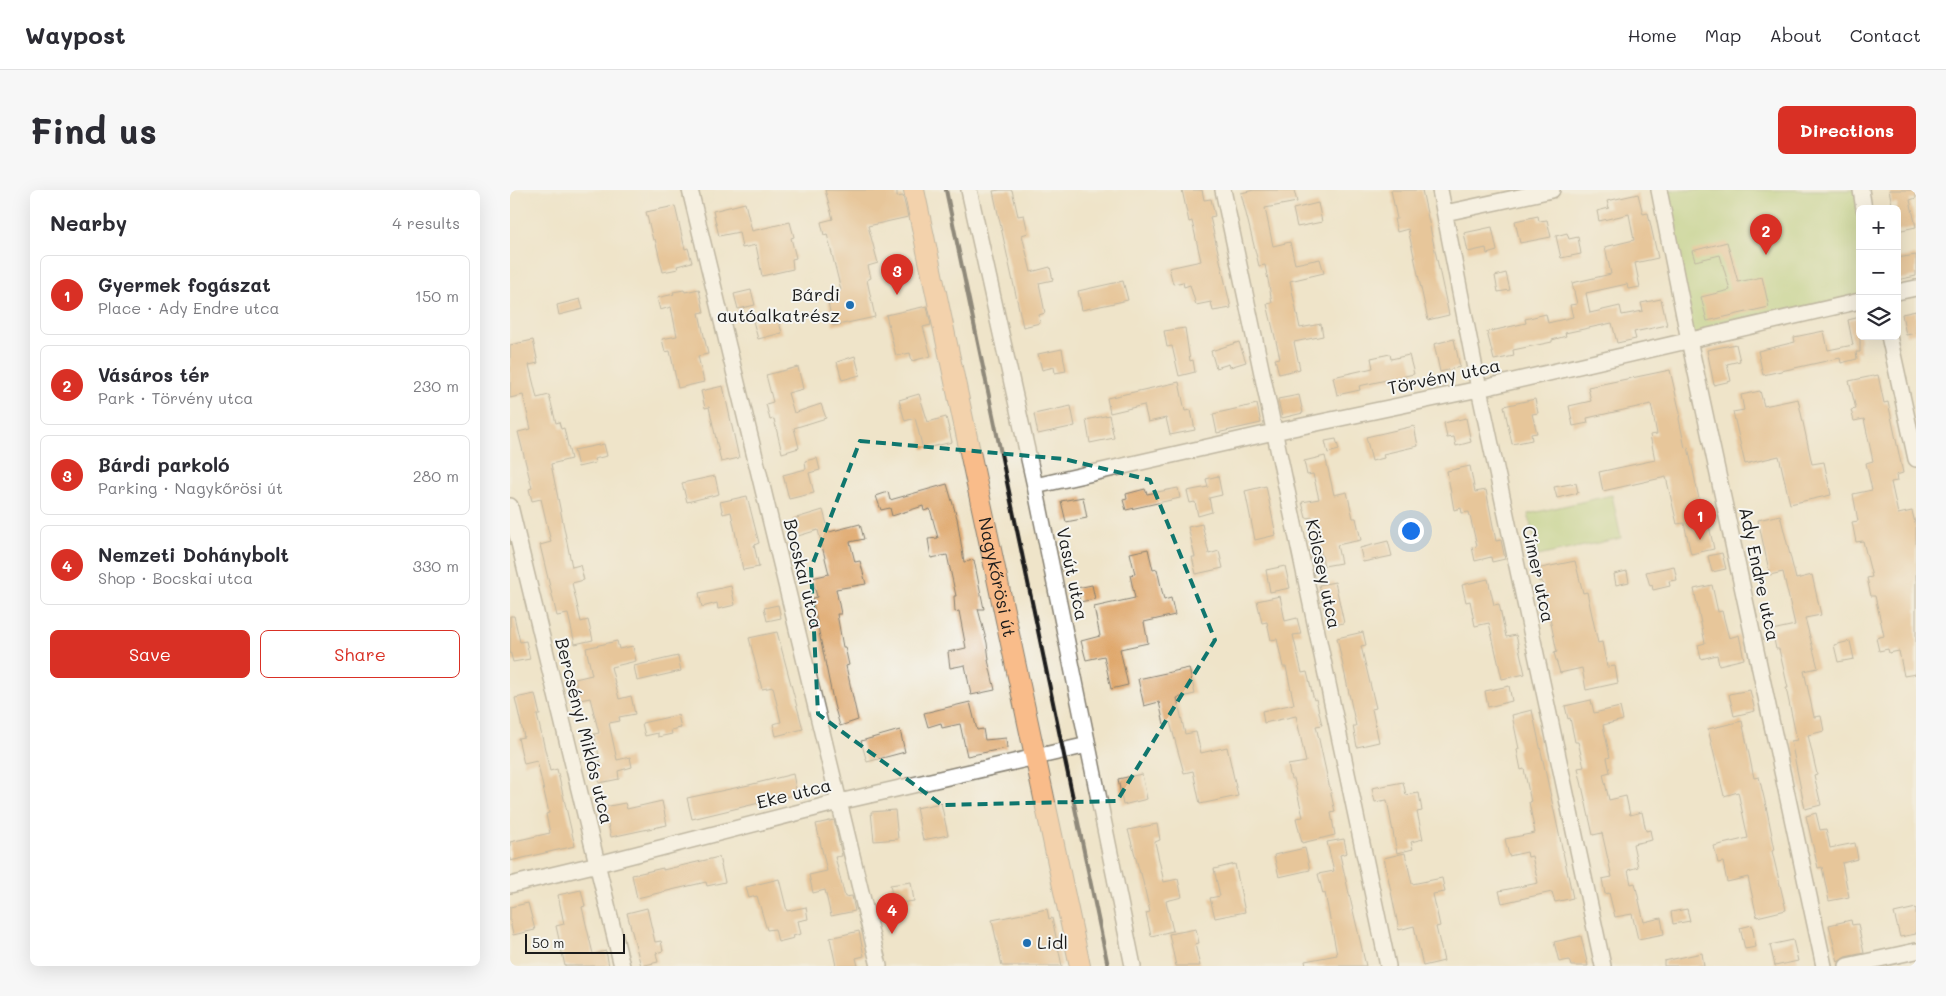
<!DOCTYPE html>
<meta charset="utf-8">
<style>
:root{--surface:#fff;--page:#f7f7f7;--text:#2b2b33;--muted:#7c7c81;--line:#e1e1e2;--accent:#d93025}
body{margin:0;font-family:Mali,sans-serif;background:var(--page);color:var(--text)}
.controls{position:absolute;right:15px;top:15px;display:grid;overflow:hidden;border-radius:8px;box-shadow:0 5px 20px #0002}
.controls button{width:45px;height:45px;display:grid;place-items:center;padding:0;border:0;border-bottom:1px solid var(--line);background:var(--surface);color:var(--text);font:25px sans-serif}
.scale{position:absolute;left:15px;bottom:12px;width:100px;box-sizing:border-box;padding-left:5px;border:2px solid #1c1c1c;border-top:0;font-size:14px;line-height:18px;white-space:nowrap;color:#1c1c1c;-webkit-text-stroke:4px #f6f6f2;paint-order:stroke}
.you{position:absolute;left:900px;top:340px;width:18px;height:18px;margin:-12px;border:4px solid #fff;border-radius:50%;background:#1a73e8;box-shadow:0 0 0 8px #1a73e833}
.badge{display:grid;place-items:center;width:32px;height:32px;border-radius:50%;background:var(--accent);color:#fff;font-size:16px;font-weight:700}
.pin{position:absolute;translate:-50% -41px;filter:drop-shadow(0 1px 2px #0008)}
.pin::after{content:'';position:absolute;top:26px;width:18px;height:15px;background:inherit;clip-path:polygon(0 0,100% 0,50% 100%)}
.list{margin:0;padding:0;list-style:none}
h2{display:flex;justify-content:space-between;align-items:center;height:65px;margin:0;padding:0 20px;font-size:21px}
h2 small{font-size:16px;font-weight:400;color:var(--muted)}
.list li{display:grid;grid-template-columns:32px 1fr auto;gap:15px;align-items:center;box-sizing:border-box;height:80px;margin:0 10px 10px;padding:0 10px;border:1px solid var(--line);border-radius:8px}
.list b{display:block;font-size:19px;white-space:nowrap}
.list p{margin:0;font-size:16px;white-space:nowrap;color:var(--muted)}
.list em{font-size:16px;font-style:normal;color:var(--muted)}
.actions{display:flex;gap:10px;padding:15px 20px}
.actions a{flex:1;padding:11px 0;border:1px solid var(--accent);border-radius:8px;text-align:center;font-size:18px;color:var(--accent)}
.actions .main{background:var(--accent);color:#fff}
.icon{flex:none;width:28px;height:28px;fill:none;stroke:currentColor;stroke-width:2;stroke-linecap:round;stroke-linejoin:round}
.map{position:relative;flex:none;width:1406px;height:776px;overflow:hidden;border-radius:8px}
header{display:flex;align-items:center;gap:30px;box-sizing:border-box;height:70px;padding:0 25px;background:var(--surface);border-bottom:1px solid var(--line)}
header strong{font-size:24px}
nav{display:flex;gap:28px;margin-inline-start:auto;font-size:18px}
.intro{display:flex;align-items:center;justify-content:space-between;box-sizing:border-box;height:120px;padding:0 30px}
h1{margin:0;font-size:35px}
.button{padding:12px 22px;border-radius:8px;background:var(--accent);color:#fff;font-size:18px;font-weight:700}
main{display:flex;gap:30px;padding:0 30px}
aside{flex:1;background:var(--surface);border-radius:8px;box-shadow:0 5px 20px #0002}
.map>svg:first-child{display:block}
.green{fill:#abcc74;stroke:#647448}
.building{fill:#dea262}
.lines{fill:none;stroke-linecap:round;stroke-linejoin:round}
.minor-casing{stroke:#868072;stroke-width:18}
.major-casing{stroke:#868072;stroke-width:22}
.minor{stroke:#fff;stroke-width:15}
.major{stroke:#f9bc8a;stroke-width:20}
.rail{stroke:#1c1c1c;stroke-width:4}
.marked{fill:none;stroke:#0f766e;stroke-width:4;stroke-dasharray:10 6;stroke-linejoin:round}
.poi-dot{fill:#1f6fb2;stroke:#f6f6f2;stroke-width:2}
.labels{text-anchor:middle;stroke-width:4;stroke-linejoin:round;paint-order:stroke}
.poi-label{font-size:18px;fill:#1c1c1c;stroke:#f6f6f2;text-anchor:end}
.street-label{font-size:18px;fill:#1c1c1c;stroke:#f6f6f2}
</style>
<header>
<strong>Waypost</strong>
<nav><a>Home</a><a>Map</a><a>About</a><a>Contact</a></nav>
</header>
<div class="intro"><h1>Find us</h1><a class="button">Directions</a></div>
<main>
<aside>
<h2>Nearby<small>4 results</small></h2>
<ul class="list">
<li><span class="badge">1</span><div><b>Gyermek fogászat</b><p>Place · Ady Endre utca</p></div><em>150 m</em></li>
<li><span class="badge">2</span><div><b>Vásáros tér</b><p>Park · Törvény utca</p></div><em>230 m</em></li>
<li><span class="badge">3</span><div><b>Bárdi parkoló</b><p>Parking · Nagykőrösi út</p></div><em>280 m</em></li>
<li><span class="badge">4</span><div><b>Nemzeti Dohánybolt</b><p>Shop · Bocskai utca</p></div><em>330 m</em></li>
</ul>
<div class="actions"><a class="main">Save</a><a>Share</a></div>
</aside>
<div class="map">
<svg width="1406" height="776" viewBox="0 0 1406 776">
<rect width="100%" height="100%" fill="#f6f6f2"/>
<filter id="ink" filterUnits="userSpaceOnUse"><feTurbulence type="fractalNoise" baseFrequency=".02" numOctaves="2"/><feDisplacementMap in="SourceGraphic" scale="10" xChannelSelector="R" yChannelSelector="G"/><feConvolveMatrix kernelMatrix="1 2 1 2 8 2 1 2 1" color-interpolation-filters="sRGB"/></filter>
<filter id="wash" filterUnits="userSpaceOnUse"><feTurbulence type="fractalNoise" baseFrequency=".0096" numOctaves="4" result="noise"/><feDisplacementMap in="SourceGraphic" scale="20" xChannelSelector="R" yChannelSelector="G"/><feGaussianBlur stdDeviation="1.12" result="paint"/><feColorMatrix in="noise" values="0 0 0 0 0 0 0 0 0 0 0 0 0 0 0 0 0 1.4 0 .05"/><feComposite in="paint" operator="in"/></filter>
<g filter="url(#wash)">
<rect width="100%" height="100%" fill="#efe4c9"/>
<path class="green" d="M1149,0H1351L1350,111L1179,150Z
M1102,305L1111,348L1028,366L1018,324Z"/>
<g id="blocks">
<path class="building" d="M315,0H387V7L393,6L398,27L358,36L368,73L358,76L361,88L357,90L365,127L323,136L316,103L331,100L317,44L314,45L311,32L323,29Z
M490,0H502L508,26L514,25L518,43L512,45L521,82L540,77L543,90L529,93L535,123L529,125L530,133L513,137L483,1Z
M672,0H692L694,10L701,9L705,26L700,27L721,118L703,121L701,112L686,115L680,95L674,97L673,92L663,94L659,78L691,71L682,31L679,32Z
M744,0H784L787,12L755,18L763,56L780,52L785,74L810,69L814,83L780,91L790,138L811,134L813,146L784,152L790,179L769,184L765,169L770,168L757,114L762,113L759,95L755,75L749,76L731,3Z
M881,0H912L939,125L918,130L898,39L887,42L884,29H887Z
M1379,0H1406V8L1400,10L1406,37L1387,41V13L1382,14Z
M1128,4L1133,24L1138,23L1148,68L1125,73L1130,97L1118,99L1117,94L1076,103L1080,123L1110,116L1112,125L1133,121L1131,113L1151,109L1157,135L1124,142L1126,149L1107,153L1102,133L1055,143L1056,146L1042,150V152L1003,160L1004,166L984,170L977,142L1016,133L1015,129L1036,124L1038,133L1063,127L1060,115L1067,114L1062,93L1101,84L1095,57L1124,50L1119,24L1089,31L1087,21L1099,18L1097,11Z
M235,13L242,41L280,32L284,47L281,48L286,68L282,69L283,79L252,86L246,55L232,58L229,42L209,46L203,21Z
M808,13L812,32L787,37L783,19Z
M165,16L175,59L178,58L182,72L167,76L168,79L153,82L145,49L143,50L136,22Z
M1028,26L1029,31L1037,30L1041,47L1010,53L1005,31Z
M982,37L987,61L977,64L976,58L958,62L954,43Z
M1057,43L1059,49L1068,47L1071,64L1051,68L1046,46Z
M1217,52L1228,92L1252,87L1259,117L1197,131L1191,107L1220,100L1210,65L1185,71L1182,61Z
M1406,65V86L1387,90V68Z
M996,83L1000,100L988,102L985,86Z
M613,91L618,110L572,120L568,101Z
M189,99L194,122L189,123L198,164L188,166L194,192L168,198L160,161L155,162L152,149L167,146L161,117L150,120L147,108L164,104L163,102L174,100L175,102Z
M241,100L245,115L228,119L224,104Z
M70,109L73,119L49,125L47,115Z
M417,116L421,135L413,137L421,166L402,171L400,163L386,166L376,125Z
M1406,121V143L1396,145L1392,124Z
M267,125L272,143L248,149L243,131Z
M1350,127V162H1346L1347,169L1331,173L1330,168L1253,185L1248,161L1285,152L1284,147L1314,141L1318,160L1343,155L1338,130Z
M675,138L680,171L683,170L685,182L669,186L662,156L657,157L654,141Z
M944,149L950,177L930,182L924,154Z
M23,150L28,173L19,175L27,208L39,205L46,233L49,232L51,239L54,238L61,269L41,274L62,377L70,375L74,390L62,393L71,432L78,430L83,450L65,454L58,424L47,426L30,355L41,352L31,309L22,311L19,299L22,298L8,242L21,239L13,205L0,208V155Z
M729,152L736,172L720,177L719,174L706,178L701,161Z
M1226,154L1230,171L1217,174L1221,191L1204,195L1197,160Z
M552,159L556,181L545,183L544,177L532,180L528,164Z
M880,164L881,169L899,165L904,184L849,196L850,200L827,205L823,187L863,178L861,168Z
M345,166L350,185L332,190L327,172Z
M288,177L293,199L278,203L284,223L311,214L316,228L284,238L289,258L272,263L264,229L260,230L256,214L263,212L256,185Z
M1160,180L1170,223L1169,229L1175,258L1178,257L1195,337L1199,336L1204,359L1181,364L1174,333L1167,334L1156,287L1093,301L1089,282L1145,270L1140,245L1147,244L1141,214L1077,228L1078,233L1063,236L1059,216L1081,211L1078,197Z
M1368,185L1374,213L1378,212L1393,283L1386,285L1387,291L1381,292L1388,324L1402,321L1406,337V484L1394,486L1389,461L1379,463L1378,459L1369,461L1366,448L1374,446L1365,406H1361L1357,388L1362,387L1353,351L1346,352L1342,332L1348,331L1343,304L1362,300L1356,273L1363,271L1354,229L1344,231L1341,220L1346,219L1339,191Z
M669,192L675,221L681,220L685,240L660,245L656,228L638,232L634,215L600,223L597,208Z
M213,196L229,268L211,272L199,217L195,218L191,201Z
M1250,201L1254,216L1288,209L1302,274L1314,272L1321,305L1280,314L1269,266L1235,274L1223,222L1234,220L1231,205Z
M409,204L418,232L436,227L442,252L413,259L405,228L395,231L389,210Z
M789,205L793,223L772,228L768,209Z
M1025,209L1028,223L1022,224L1027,243L1021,244L1022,250L1002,254L994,216Z
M747,214L751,233L707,243L703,224Z
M561,216L565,236L528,244L524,224Z
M599,225L604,248L580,253L576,230Z
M956,228L961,252L946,256L944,247L937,248L934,233Z
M904,236L908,256L873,264L874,268L862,271L856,247Z
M826,249L829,260L818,263L815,251Z
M94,254L97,266L84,269L85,273L68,277L64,260Z
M815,266L824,305L837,302L843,328H846L851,350L827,355L831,373L814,376L803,327L796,328L792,312L809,309L803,284L797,285L794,271Z
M307,268L310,280L299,283L304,303L279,309L273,285L296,279L295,271Z
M960,276L965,302L976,300L986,351L991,350L995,369L982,372L981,367L965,371L962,357L967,356L959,322L952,323L951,318L944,320L937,281Z
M205,286L209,304L177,312L172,293Z
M708,286L712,305L699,308L702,322L688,326L685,312L680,313L677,301L698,297L696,289Z
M1066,293L1068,303L1047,308L1044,297Z
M437,294L447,328L454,372L464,370L474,419H468L477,453L479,470H478L485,500L461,505L455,475L440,478L438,462L456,458L449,421L445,422L444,406H446L437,365L421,368L418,349L428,348L420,319L414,321L413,316L382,326L380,318L371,320L366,306L378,302L380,310Z
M756,296L766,345L745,350L735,301Z
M668,298L670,308L616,320L613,310L617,309L616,304L635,299L637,304Z
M237,306L249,353L244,355L249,377L233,380L221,322L213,324L210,312Z
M573,307L577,328L556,332L551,311Z
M313,320L319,342L350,334L354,349L340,352L345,372L350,371L356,394L326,399L331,424H327L333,457H335L339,475L336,476L348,530L330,536L324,515L302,408L307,407L302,388L319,384L308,340L288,346L283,329Z
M1270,325L1286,389L1302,385L1311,425L1295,428L1308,478L1294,481L1304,527L1311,526L1314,541L1298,545L1307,584L1304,585L1311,615L1295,619L1281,551L1287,550L1276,498H1278L1269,459H1266L1262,440L1285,435L1273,382L1260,385L1248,330Z
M692,334L699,364L709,361L713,378L686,384L682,367H685L678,337Z
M878,351L882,366L853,372L850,358Z
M638,359L643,380L647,379L654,410L661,408L665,425L634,432L638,453L610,459L618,495L601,499L594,466L576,470L571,451L590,446L584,417L625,408L620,385L625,384L620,363Z
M1212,363L1216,379L1202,382L1198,366Z
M1065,371L1073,403L1077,402L1088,453L1092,452L1097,477L1105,476L1108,493L1076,500L1072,478L1050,483L1044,463L1047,462L1032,391L1029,392L1026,379Z
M775,376L780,398L760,402L756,380Z
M1164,376L1167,390L1159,391L1160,396L1143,400L1142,395L1140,396L1136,382Z
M1117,381L1119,392L1106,395L1104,384Z
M978,389L984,415L989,414L996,447L1006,445L1015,484L992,489L979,433L965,436L960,411L956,412L952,395Z
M825,392L834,433L818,436L809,395Z
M582,395L585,409L570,412L567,398Z
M1202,395L1208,422L1212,421L1219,448L1229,445L1234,469L1209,475L1207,465L1191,469L1188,455L1195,453L1184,399Z
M221,396L225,415L208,419L207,413L192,417L189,403Z
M770,406L775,431L787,428L791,444L783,445L792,483L797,482L804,510L806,509L812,535L806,536L825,622L821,623L825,645L792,653L786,628L793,627L784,589H781L778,575L796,572L786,526L754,533L752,521L784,514L776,477H773L767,449L761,450L757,432L752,433L747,411Z
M268,415L271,428L257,431L254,418Z
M0,426H4L10,452L16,451L20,469L3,472L0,461Z
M267,442L293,539L266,546L263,534L271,532L263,497L252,499L239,448Z
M853,442L856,455L851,456L866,518L862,519L869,552L847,557L843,536H846L827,448Z
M107,451L109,459L123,456L126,471L101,477L109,509L121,506L125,524L109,527L110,531L99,533L107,570L120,567L122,577L108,581L109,589L89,593L85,575L91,574L84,544L89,543L80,508L70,510L65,489L82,485L76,458Z
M1340,451L1344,469L1328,472L1324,455Z
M168,466L171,481L127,491L124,476Z
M679,478L685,504L667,508L675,544L686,542L691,563L717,557L728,606L690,614L683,581L674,583L660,532L654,534L649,512L634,516L628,489Z
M999,496L1002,511L978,517L975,501Z
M1240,500L1245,521L1224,526L1219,504Z
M25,504L30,525H27L40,581L47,579L65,656L0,671V652L40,643L36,624L39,623L27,571L14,574L8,548L14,547L5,508Z
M1081,510L1084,523L1110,517L1113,530L1093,535L1100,567L1097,568L1100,582L1093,584L1099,610L1116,606L1120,625L1132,622L1136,641L1140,640L1142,650L1123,654L1128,677L1118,680L1121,694L1125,693L1134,732L1151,728L1154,744L1128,749L1122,724L1105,727L1099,703L1095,704L1092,689L1102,687L1092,643L1083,645L1068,578L1074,577L1068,552H1065L1060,528L1058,529L1055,516Z
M460,512L467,540L473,539L475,550L496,548L497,558L457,566L450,534L432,538L431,533L418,537L414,523Z
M1022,520L1063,708L1045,712L1042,702L992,713L989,701L1028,693L1022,666L1018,667L1017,662L999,666L995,649L1025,643L1019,612H1021L1014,579L1011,580L1007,560L1009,559L1002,525Z
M168,525L171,538L161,540L162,544L148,547V543L135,546L132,533Z
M1232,531L1244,588L1249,587L1256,616L1265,660L1262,661L1276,720L1247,727L1238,687L1217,692L1213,672L1208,673L1204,656L1238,648L1228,602L1214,606L1198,539Z
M390,540L395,562L357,572L351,551Z
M283,584L287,604L182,629L177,608L239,595Z
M632,584L637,609L613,615L608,589Z
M893,592L896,605L909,603L912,621L907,622L913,649L901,652L903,659L887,663L877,610L865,612L862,598Z
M152,611L157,635L101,647L94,617L115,613L117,619Z
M431,613L438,645L413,650L406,618Z
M385,620L388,649L364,651L361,622Z
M1306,623L1310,640L1316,639L1320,658L1345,653L1348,669L1332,673L1339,707L1319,711L1312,677L1308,678L1296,626Z
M324,630L332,666L325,667L335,707L342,706L345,721L321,726L315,700L303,703L299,685L317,681L306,634Z
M647,634L650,650L645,652L654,692L668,689L672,707L656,711L663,741L641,746L636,723L640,722L631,683H630L618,640Z
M834,649L837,663L830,665L856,776H796L795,771L827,765L815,703L813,704L808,684L824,681L817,652Z
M795,658L800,680L769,687L764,665Z
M895,663L902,694L932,688L935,702L923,704L930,736L926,737L934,771L913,776L904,736L889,740L874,668Z
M209,667L215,692L197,696L196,692L127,708L122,685L153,678V680Z
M725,674L735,722L705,728L700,708L710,706L704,679Z
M269,689L277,721L296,717L298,729L288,731L291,744L283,746L284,748L268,752L265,739L257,740L247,706L239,708L236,697Z
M401,692L404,711L384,714L380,695Z
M71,700L75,716L72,717L83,764L96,761L99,776H55L46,736L54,734L48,705Z
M18,713L25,740L3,745L0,731V717Z
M137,718L145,752L151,751L153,761L146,763L148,772L131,776L117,723Z
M1406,718V744L1390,747L1384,723Z
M537,719L539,729L542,728L552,776H492L482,730Z
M1177,719L1180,731L1163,734L1161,722Z
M1341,730L1342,735L1348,734L1354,763L1335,767L1328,772L1319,735Z
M1242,735L1246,757L1235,759L1230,738Z
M686,739L689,753L685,754L690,776H666L659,744Z
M349,741L354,766L346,768L348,776H326L320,748Z
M1071,746L1078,776H1061L1059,770L1049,772L1044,752Z
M1283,750L1288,771L1265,776L1260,755Z
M1192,763L1194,776H1154V771Z"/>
</g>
</g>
<g filter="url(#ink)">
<use href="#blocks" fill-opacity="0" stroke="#868072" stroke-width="1"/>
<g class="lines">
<g class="minor-casing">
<path id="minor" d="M180,0L369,776
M459,0L525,296L623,776
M713,0L878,776
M930,0L969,199L1093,776
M1149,0L1179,150L1314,776
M1351,0L1354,19
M935,23L1042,0
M1387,102L1406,98
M1379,146L1406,269
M525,296L764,242L969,199L1350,111
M0,316L112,776
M0,695L88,674L329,612L578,555
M1337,776L1406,761"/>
</g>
<g class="major-casing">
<g id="major">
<path id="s1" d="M404,0L570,776"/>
</g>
</g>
<use href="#minor" class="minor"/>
<use href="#major" class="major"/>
<path class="rail" d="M436,0L598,776"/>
</g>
</g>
<path d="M0 0H1406V776H0ZM350,251L554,269L640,290L705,450L607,611L432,615L308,524L301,378Z" fill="#efe4c9" fill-opacity=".55" fill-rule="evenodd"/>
<path class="marked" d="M350,251L554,269L640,290L705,450L607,611L432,615L308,524L301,378Z"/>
<g class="poi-dot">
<circle cx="340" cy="115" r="5"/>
<circle cx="517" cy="753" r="5"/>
</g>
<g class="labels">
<g class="poi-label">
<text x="330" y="111">Bárdi<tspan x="330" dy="21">autóalkatrész</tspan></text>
<text x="527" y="759" text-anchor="start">Lidl</text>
</g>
<g class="street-label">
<text transform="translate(934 187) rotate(-12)" y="6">Törvény utca</text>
<text transform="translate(293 384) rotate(76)" y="6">Bocskai utca</text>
<text transform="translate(562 384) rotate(78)" y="6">Vasút utca</text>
<text transform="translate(813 384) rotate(78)" y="6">Kölcsey utca</text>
<text transform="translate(1028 384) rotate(78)" y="6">Címer utca</text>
<text transform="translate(1249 384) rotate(78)" y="6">Ady Endre utca</text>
<text dy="6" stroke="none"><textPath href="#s1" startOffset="396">Nagykőrösi út</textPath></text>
<text transform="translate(74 541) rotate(76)" y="6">Bercsényi Miklós utca</text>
<text transform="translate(284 604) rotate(-14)" y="6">Eke utca</text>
</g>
</g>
</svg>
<div class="controls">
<button>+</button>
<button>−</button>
<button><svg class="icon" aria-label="layers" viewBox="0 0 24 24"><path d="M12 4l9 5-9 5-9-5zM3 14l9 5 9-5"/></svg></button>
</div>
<div class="scale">50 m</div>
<div class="you"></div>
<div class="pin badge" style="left:1190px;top:350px">1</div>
<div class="pin badge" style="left:1256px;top:65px">2</div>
<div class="pin badge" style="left:387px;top:105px">3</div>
<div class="pin badge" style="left:382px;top:744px">4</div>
</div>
</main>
